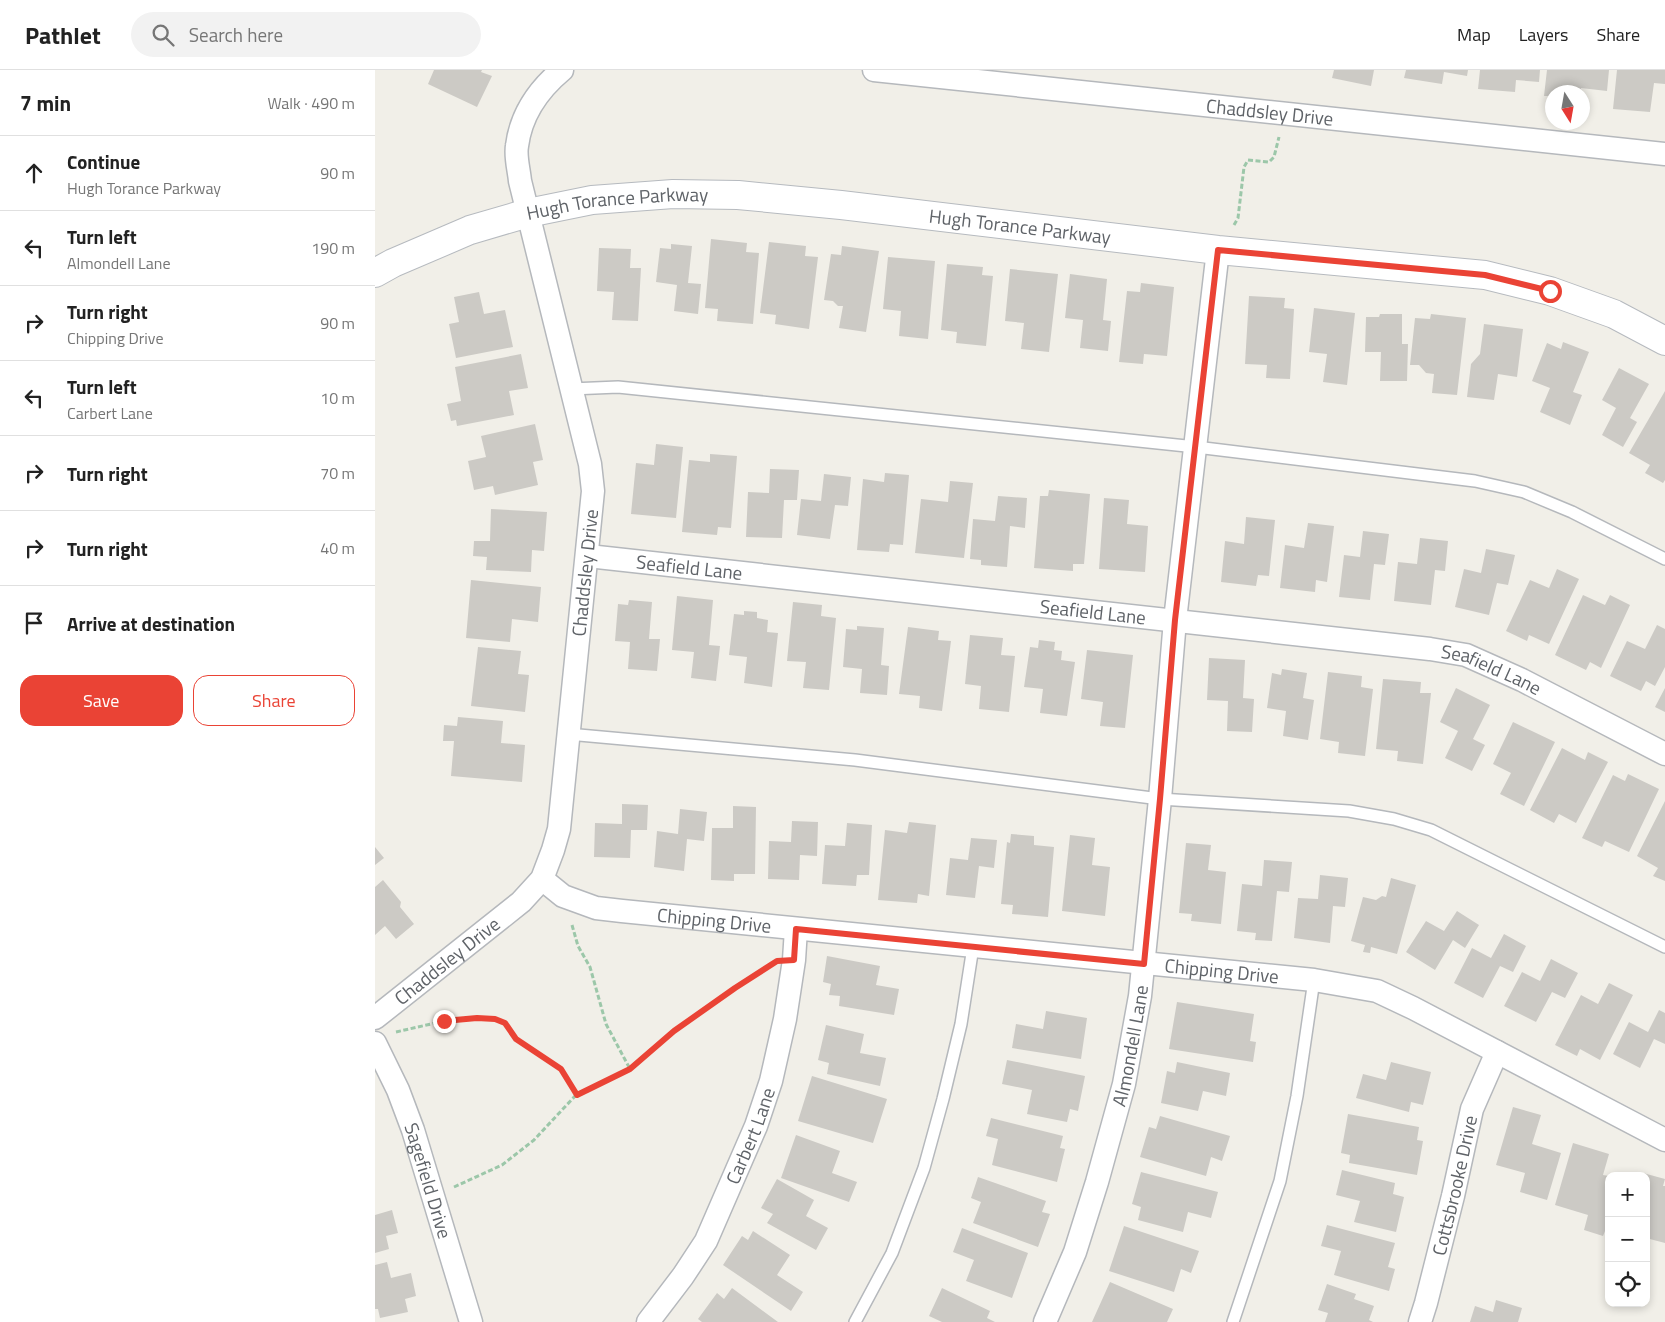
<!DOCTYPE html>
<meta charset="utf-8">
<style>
:root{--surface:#fff;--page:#f2f2f2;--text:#222;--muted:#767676;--line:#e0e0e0;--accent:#ea4335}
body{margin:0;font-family:"Titillium Web",sans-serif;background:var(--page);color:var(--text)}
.controls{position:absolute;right:15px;bottom:15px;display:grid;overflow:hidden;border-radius:10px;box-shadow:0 2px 8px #0003}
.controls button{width:45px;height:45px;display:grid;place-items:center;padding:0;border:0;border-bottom:1px solid var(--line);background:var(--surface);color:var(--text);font:25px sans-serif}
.compass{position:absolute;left:1170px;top:15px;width:45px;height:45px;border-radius:50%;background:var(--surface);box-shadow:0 2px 8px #0003;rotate:169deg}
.stop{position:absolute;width:15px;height:15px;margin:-11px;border:4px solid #ea4335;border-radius:50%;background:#fff}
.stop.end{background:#ea4335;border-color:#fff;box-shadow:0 1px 5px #0008}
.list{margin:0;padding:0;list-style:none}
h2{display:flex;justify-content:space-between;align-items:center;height:65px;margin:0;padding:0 20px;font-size:21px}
h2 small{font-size:16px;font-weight:400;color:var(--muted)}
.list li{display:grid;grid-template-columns:32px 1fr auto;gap:15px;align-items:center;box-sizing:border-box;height:75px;padding:0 20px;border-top:1px solid var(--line)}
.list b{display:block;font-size:19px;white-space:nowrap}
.list p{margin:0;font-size:16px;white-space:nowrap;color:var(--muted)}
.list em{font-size:16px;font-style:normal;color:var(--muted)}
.actions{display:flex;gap:10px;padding:15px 20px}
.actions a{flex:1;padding:11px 0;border:1px solid var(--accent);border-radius:15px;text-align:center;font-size:18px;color:var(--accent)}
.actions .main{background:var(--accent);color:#fff}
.icon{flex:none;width:28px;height:28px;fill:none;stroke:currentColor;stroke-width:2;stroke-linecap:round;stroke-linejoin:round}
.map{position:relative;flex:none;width:1290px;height:1252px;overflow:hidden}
header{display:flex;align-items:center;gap:30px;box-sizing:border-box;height:70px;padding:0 25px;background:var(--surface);border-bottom:1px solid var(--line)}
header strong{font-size:24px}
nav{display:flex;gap:28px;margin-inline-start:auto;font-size:18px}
.search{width:350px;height:45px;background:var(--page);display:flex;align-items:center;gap:12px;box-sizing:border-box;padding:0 18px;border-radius:28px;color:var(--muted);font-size:19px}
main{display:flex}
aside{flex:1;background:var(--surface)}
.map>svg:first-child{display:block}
.building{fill:#cccac5}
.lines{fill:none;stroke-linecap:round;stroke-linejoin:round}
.lane-casing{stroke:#b5b8bc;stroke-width:14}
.street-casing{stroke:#b5b8bc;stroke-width:25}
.secondary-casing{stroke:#b6babf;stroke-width:30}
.path{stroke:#9cc7a9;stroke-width:3;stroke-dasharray:5 2.5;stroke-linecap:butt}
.lane{stroke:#fff;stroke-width:11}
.street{stroke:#fff;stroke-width:22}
.secondary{stroke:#fff;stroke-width:28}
.route{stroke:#ea4335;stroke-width:6}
.labels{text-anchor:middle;stroke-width:4;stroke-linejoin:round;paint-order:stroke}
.street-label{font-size:19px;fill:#5f6368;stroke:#fff}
</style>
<header>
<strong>Pathlet</strong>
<div class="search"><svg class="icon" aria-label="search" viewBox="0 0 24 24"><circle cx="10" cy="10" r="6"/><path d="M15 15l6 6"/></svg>Search here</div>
<nav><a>Map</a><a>Layers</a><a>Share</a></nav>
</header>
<main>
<aside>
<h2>7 min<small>Walk · 490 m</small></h2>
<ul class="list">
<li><svg class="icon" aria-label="ahead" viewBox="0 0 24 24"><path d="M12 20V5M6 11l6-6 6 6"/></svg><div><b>Continue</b><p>Hugh Torance Parkway</p></div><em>90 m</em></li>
<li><svg class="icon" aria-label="left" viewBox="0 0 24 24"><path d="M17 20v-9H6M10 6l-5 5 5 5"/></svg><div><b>Turn left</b><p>Almondell Lane</p></div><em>190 m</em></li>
<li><svg class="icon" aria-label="right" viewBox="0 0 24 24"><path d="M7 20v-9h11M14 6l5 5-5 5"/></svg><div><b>Turn right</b><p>Chipping Drive</p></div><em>90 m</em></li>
<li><svg class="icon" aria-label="left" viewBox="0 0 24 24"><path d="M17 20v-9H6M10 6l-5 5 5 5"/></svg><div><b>Turn left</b><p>Carbert Lane</p></div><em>10 m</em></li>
<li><svg class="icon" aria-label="right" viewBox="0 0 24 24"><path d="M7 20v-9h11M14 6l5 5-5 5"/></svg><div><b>Turn right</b></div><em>70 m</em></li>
<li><svg class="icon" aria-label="right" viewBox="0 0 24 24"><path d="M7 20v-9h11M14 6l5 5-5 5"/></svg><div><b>Turn right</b></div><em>40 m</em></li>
<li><svg class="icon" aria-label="arrive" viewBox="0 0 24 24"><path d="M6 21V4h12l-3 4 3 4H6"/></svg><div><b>Arrive at destination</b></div></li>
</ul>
<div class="actions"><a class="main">Save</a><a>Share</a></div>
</aside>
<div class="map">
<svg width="1290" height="1252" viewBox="0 0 1290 1252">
<rect width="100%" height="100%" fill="#f1efe8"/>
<path class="building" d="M59,0H107L106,2L117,6L102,37L53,14Z
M959,0H999L996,16L957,8Z
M1031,0H1093L1092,6L1069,2L1067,14L1029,8Z
M1105,0H1165L1164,12L1141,10L1140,22L1103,19Z
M1172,0H1234L1232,21L1206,18L1205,22H1178V26H1169Z
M1242,0H1290V14L1279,13L1275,42L1238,39Z
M336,169L372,173L371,182L384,183L378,254L342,251L343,239L330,238Z
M394,172L431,176L430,186L443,187L434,259L400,254L401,245L385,243Z
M296,174L317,176L313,213L326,214L323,244L299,241L302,215L281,212L285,178L296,179Z
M467,176L504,181L491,262L464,258L468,236H463L458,231L449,230L456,184L466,185Z
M224,178L256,179L255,198H266L263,251L237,250L239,222L222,221Z
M513,187L560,191L553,269L524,266L526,241L508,239Z
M572,194L608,197L607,205L618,206L611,276L581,273L582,262L566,260Z
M635,199L683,204L674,282L646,279L649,253L630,251Z
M695,204L732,209L728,250L736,251L733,281L705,278L708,250L690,248Z
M766,213L799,217L792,286L769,284L768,294L744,292L752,221L765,222Z
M104,222L109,244L130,240L138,277L81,288L74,254L84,252L79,227Z
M874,226L910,228L909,238L919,239L915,309L891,308L892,295L870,294Z
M939,238L980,243L972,315L948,312L952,284L934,282Z
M1005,244H1027V274H1033L1032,311H1005L1006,282H990L991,247H1004Z
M1056,244L1091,248L1082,325L1057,323L1059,304L1051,303L1044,295H1035L1040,248L1055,249Z
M1109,254L1148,259L1142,307L1123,304L1119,330L1092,327L1096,294L1105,284Z
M1188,272L1214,282L1198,322L1207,325L1195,355L1165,342L1175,318L1157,311L1172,273L1186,279Z
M146,284L153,318L134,321L139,345L82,356L81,350L76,351L72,334L86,331L80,297Z
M1244,298L1274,314L1255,348L1262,352L1248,377L1227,365L1241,338L1227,330Z
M1290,321V410L1288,413L1270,403L1275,395L1254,383Z
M160,354L168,390L158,392L163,415L120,425L118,416L99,420L93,391L111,387L106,366Z
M281,374L308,377L301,448L256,444L261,393L279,395Z
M335,384L362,386L356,458L343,457L342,465L307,462L314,390L335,392Z
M395,399L424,400L422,430H409L407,468L371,467L373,422L394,423Z
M510,403L534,405L528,475L515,474L514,482L482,480L488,409L509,412Z
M449,404L476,407L473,436L460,435L455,469L422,465L426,429L446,431Z
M575,411L598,413L589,488L540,483L546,429L573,432Z
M674,420L715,424L709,494H698V501L659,498L665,426H673Z
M623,426L652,428L650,458L635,456L632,497L606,495V490L595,489L598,449L620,451Z
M729,428L754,430L752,454L773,456L770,502L724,499Z
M116,439L172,442L169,481L157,480L156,502L111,500L112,487L98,486L99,471H115Z
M871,447L900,450L894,506L883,505L881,516L846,512L850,471L869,474Z
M933,453L959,456L952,512L941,510L940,522L905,518L910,475L929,478Z
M988,461L1014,464L1010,495L999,494L995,530L964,527L969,485L985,487Z
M1045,468L1073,471L1070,501L1060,500L1056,535L1019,531L1023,492L1042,494Z
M1111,479L1140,485L1133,515L1122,513L1114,545L1080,537L1089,499L1106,503Z
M1182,499L1204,509L1174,574L1154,565L1152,571L1131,561L1155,510L1174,518Z
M96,510L166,517L163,552L137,549L135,572L91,568Z
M1208,525L1230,535L1235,525L1255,535L1226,598L1215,592L1211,600L1180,585Z
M302,526L338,530L334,575L345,576L341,611L316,608L319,582L297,580Z
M254,530L277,532L274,569H285L282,601L253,599L255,572L240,571L243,534L253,535Z
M418,532L447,535L446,546L461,548L454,620L428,618L431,592L412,591Z
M369,541L382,542V548L393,550L392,562L403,563L397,617L369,613L372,587L354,585L359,544L369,545Z
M1282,555L1290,559V597L1280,616L1271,611L1266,621L1235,606L1252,571L1270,579Z
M482,556L509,558L506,595L514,596L512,625L485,623L487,599L468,597L471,559L482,560Z
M533,557L564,561L563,570L576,571L567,641L544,638L545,626L524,624Z
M595,565L628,568L626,585L640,586L634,642L604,639L606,616L590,614Z
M664,570L680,572L679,580L687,581L686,590L700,592L692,646L665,643L668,619L649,617L655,577L663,578Z
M103,577L146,581L143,604L154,605L150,642L96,636Z
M712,580L758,585L750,658L725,656L728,632L706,629Z
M834,588L870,590L868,628L879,629L877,662L852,661L853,631L832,630Z
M907,599L932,603L928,628L939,630L933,670L908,666L911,641L892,638L897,603L906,605Z
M953,602L987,606L986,617L998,619L990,686L963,683L964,672L945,669Z
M1008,609L1046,612L1045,623H1056L1048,694L1022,691L1023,681L1001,679Z
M1081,618L1115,635L1098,669L1110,675L1097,701L1070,688L1083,661L1065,652Z
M1290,618V642L1280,637Z
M83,647L128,651L126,673L150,675L147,712L76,706L79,671H68L69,655L82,656Z
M1138,652L1180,672L1149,736L1125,724L1136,703L1118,694Z
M1187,678L1210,690L1213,682L1233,692L1201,753L1184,744L1179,753L1155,740Z
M1253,704L1284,719L1254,782L1230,771L1227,777L1207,768L1238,705L1250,711Z
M1290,731V811L1278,806L1283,798L1262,786Z
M247,734L273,735L272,760H256L255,788L219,787L220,753L247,754Z
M358,736L381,737L380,804H359V811L336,810L337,758H358Z
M305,739L332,742L329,771L312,769L309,801L279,797L282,761L303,764Z
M417,751L443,752L442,786L425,785L424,810L393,809L394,771L416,772Z
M534,752L561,755L554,826L543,824L542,833L503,830L510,760L532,763Z
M472,753L497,755L494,805H482L481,816L447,814L450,775L470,776Z
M636,764L659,766V775L679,777L673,847L637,844L638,835L626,834L632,772L635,773Z
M695,765L720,768L717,795L735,797L730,846L687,841Z
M596,768L622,770L619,798L604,796L600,828L571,825L575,788L593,790Z
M811,773L836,775L833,800L851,802L846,854L816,851L817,844L804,843Z
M0,777L9,788L0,795Z
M889,790L917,792L914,822L902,821L897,871L880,870L881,863L862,861L867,814L887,816Z
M945,805L973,808L970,837L958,836L955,873L919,868L923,828L943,829Z
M1016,808L1041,815L1022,884L996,877L995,883L988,882L990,875L976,871L988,827L1001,830L1007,826L1011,827Z
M8,810L26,832L25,837L39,854L21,869L10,856L0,865V817Z
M1082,841L1104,855L1090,878L1078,870L1060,900L1031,882L1051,851L1069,861Z
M1129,864L1151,876L1138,902L1125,896L1108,928L1079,913L1097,878L1116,888Z
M452,886L505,896L501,915L524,919L519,945L464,936L465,926L454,925L456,914L448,912Z
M1176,889L1203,903L1190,928L1177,922L1161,952L1129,936L1147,902L1165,911Z
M1234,913L1258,925L1225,990L1205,979L1202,986L1180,975L1206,925L1223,934Z
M802,932L879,944L875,971L881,972L878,992L794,979Z
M1284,940L1290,943V974L1279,969L1265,998L1238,984L1254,952L1273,962Z
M671,941L712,948L706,989L637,978L641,954L668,959Z
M451,955L489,964L485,983L511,988L505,1016L452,1004L454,993L443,990Z
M632,990L710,1006L703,1041L695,1039L692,1052L652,1044L657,1020L627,1014Z
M802,992L855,1003L851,1026L828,1021L823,1041L786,1033L792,1001L800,1003Z
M1016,992L1056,1002L1048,1035L1036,1032L1034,1042L981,1028L988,1004L1011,1010Z
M437,1006L512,1029L498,1073L423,1051Z
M1138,1037L1166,1045L1157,1074L1186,1083L1172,1130L1145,1122L1150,1103L1121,1095Z
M973,1044L1044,1057L1042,1070L1048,1071L1042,1105L974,1093L975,1085L966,1083Z
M785,1046L855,1066L847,1091L836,1087L831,1106L765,1087L774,1057L781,1059Z
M616,1048L688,1066L685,1078L690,1079L682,1112L617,1095L623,1069L611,1066Z
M421,1065L465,1081L457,1103L482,1112L474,1132L406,1108Z
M1198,1073L1234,1084L1228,1105L1234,1106V1162L1230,1161L1228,1166L1209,1160L1213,1145L1180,1135Z
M967,1100L1020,1113L1018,1124L1029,1127L1021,1162L979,1152L985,1131L961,1125Z
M766,1102L843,1122L836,1148L813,1142L808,1162L763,1150L766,1137L757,1134Z
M1268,1103L1290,1109L1288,1116H1290V1173L1271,1168V1106H1267Z
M603,1107L671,1131L667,1142L675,1144L663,1177L598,1153L606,1132L596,1128Z
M402,1109L439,1130L431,1146L453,1158L441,1180L392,1153L398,1144L386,1138Z
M17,1140L23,1163L11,1166L14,1179L0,1183V1145Z
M952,1155L1020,1173L1013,1197L1020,1199L1014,1221L959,1205L966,1181L946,1176Z
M749,1156L824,1181L816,1203L806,1199L799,1222L734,1201Z
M587,1158L653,1183L637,1228L591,1211L599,1190L578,1182Z
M378,1161L415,1185L402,1205L428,1222L416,1241L348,1195L367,1166L373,1170Z
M12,1192L16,1208L36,1203L41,1226L30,1229L33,1242L5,1248L3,1239H0V1195Z
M735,1212L798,1239L792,1252H717Z
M952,1214L981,1224L979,1229L999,1236L994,1250L998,1252H950L953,1243L943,1240Z
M357,1218L403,1252H327L323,1249L342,1223L349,1229Z
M567,1218L615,1241L612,1248L620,1252H567L554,1246Z
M1121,1230L1147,1238L1143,1252H1095L1100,1236L1118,1242Z"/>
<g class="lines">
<g class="lane-casing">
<path id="lane" d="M196,319L243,317L821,377L1100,411L1149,422L1197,442L1290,489
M193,664L480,690L785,729L974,741L1019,749L1056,760L1290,877
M480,1252L517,1183L549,1098L568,1029L586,954L598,877
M858,1252L905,1111L922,1026L939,910"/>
</g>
<g class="street-casing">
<g id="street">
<path id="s1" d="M499,0L1290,84"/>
<path id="s2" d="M213,486L1055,579L1091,585L1147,610L1290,684"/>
<path id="s3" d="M167,809L188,826L221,838L247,841L939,910L1002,921L1038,938L1290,1070"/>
<path id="s4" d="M0,948L146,832L167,809L178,780L184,759L218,421L215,394L145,111C144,100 140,86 142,76C146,44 163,20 187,0"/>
<path id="s5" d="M0,973L23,1020L38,1060L96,1252"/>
<path id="s6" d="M273,1252L308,1206L331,1171L381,1056L396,1011L410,949L419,890L421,859"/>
<path id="s7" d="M670,1252L700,1182L722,1112L749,1014L765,926L785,729L800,550L843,180"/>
<path id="s8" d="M1045,1252L1051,1233L1078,1126L1097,1039L1122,982"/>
</g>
</g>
<g class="secondary-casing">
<g id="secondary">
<path id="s9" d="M0,203L18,193L95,160L153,143L217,130L298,124L363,125L466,135L843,180L1110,205L1175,221L1239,244L1290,271"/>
</g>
</g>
<path class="path" d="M859,155L863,148L869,97L873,90L894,92L899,87L904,67
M197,855L203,876L215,897L231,954L255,999
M21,962L69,951L102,948L120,949L130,953L141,969L186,999L201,1025
M79,1117L127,1095L159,1070L201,1025L255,999L299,961L360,917L395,896"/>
<use href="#lane" class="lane"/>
<use href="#street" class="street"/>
<use href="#secondary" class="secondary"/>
</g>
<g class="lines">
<path class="route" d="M69,951L102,948L120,949L130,953L141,969L186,999L202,1025L255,999L299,961L360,918L402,891L419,890L421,859L769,894L785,729L800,550L843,180L1110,205L1175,221"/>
</g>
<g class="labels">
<g class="street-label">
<text dy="7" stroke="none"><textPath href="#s1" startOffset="398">Chaddsley Drive</textPath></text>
<text dy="7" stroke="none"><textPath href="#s9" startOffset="255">Hugh Torance Parkway</textPath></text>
<text dy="7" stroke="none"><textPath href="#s9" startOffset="660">Hugh Torance Parkway</textPath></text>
<text dy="7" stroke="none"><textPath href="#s2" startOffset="102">Seafield Lane</textPath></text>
<text dy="7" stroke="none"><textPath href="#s4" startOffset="528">Chaddsley Drive</textPath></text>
<text dy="7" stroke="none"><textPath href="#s2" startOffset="508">Seafield Lane</textPath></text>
<text dy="7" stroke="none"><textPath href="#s2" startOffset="912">Seafield Lane</textPath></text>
<text dy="7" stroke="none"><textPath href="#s3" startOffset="181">Chipping Drive</textPath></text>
<text dy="7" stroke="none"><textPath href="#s4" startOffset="92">Chaddsley Drive</textPath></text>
<text dy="7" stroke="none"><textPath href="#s3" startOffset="691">Chipping Drive</textPath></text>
<text dy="7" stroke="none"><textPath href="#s7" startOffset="290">Almondell Lane</textPath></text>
<text dy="7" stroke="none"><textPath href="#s6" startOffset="214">Carbert Lane</textPath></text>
<text dy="7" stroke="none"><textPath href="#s5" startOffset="148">Sagefield Drive</textPath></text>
<text dy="7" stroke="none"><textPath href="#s8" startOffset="141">Cottsbrooke Drive</textPath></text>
</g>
</g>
</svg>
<div class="controls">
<button>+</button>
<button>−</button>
<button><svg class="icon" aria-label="locate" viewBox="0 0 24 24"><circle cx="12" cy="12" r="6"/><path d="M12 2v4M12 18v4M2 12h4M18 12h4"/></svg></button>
</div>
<svg class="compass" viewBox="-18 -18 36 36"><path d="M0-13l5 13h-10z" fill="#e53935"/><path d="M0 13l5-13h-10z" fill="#767676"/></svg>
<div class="stop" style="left:1175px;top:221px"></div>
<div class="stop end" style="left:69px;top:951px"></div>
</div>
</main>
